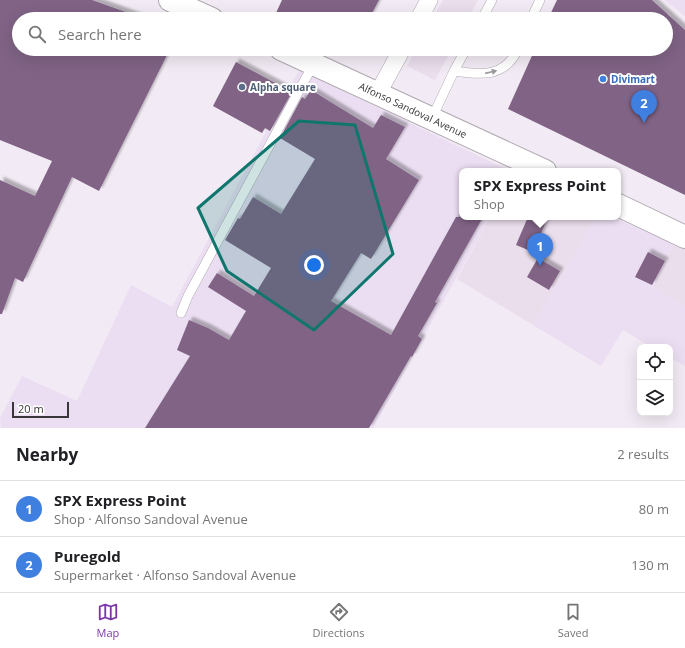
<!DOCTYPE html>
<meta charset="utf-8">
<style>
:root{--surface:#fff;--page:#f2f2f2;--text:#202124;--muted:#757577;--line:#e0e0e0;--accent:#7c36a9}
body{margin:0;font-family:"Open Sans",sans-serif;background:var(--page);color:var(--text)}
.controls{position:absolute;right:12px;bottom:12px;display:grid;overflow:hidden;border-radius:8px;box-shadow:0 4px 16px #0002}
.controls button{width:36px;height:36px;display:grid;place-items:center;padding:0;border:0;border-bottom:1px solid var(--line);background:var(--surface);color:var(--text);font:20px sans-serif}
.scale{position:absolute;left:12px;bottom:10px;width:57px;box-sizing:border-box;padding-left:4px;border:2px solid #393639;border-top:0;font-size:11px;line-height:14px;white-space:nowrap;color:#393639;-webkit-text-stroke:3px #fff;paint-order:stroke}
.you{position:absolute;left:314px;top:265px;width:14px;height:14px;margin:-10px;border:3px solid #fff;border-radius:50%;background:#1a73e8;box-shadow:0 0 0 6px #1a73e833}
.badge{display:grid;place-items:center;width:26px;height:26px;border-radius:50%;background:var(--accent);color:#fff;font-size:13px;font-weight:700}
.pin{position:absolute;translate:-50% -33px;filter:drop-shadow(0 1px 2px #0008)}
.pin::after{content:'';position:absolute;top:21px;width:14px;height:12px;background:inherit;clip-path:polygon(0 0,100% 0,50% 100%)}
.popup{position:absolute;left:459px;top:168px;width:162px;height:52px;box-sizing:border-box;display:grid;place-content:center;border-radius:8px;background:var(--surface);filter:drop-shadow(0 1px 3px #0005);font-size:13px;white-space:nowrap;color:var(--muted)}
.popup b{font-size:15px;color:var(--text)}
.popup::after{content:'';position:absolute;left:50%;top:100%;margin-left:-8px;border:8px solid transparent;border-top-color:var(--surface)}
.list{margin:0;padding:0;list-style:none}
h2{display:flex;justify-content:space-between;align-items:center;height:52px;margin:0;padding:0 16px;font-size:17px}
h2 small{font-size:13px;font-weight:400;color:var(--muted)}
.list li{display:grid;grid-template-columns:26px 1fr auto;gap:12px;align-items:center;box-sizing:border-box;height:56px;padding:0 16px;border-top:1px solid var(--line)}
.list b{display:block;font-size:15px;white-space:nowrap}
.list p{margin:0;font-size:13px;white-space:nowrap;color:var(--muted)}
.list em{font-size:13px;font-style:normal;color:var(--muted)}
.icon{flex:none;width:22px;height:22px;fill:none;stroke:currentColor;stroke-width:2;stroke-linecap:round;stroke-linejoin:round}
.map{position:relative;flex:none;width:685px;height:428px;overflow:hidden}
.search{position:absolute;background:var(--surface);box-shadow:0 4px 16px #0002;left:12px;right:12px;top:12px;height:44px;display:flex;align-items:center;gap:10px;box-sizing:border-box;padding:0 14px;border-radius:22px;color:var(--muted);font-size:15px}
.sheet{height:164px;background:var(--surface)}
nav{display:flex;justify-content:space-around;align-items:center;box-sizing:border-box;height:56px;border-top:1px solid var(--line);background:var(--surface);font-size:11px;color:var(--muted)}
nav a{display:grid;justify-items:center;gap:2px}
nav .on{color:var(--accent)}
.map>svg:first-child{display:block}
.built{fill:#eaddec}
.industrial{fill:#ebdef2}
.building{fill:#806385;filter:url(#shadow)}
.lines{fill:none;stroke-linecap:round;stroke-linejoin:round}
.service-casing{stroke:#b1a9b2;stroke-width:10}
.minor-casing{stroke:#b1a9b2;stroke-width:18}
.secondary-casing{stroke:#b1a9b2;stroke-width:24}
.service{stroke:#fff;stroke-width:9}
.minor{stroke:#fff;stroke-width:17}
.secondary{stroke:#fff;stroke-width:22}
.oneway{fill:#9c9a9c}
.marked{fill:#0f766e;fill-opacity:0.2;stroke:#0f766e;stroke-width:3;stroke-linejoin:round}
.shop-dot{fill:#3f7fe0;stroke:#fff;stroke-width:1.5}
.service-dot{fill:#5c6f8a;stroke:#fff;stroke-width:1.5}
.labels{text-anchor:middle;stroke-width:4;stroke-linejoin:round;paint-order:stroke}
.shop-label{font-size:10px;font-weight:bold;fill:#366cbe;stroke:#fff;text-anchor:start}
.service-label{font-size:10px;font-weight:bold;fill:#4e5e75;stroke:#fff;text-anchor:start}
.street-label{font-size:10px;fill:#393639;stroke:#fff}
</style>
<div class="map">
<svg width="685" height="428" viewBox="0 0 685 428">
<defs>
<filter id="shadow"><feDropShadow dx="3.5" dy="-3.5" stdDeviation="1" flood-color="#0004"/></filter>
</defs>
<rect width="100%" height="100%" fill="#f2eaf4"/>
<path class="built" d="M443,0H478L468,19H432Z
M416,49H452L435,80L407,66Z
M490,217H596L533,325L457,279Z
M673,244L685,249V306L653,287Z"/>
<path class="industrial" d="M664,0H685V16Z
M299,70L510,171H462V217H490L373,428H1L0,418L22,376L77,401L131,285L172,307Z
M596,217H613L673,244L653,287L685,306V366L670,358V347H651L623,330L601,366L533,325Z"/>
<path class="building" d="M0,0H92L140,17L139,19H19V49H170L99,191L72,177L23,282L15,278L2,314H0V180L35,196L52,161L0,140Z
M282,0H379L369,19H289L276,13Z
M557,0H652L685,30V195L508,109L535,49H666V19H548Z
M236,62L292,92L270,131L265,128L262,133L213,106Z
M311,90L373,128L381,115L405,127L386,159L419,180L371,259L361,253L331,301L391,335L456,217H483L435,302L437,303L418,336L422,339L412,357L411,356L369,428H145L190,356L177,350L189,320L208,328L229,340L246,311L208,287L217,273L254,296L271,268L225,240L238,218L240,219L253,197L281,214L315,159L280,138L302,97L305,99Z
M528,217H548L533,252L516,245Z
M648,252L665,261L652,285L635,277Z
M538,258L560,271L549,290L527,277Z"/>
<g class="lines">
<g class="service-casing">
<path id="service" d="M482,19L492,0
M531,19L540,0
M454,71C480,75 505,78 518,49
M432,118L454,71L466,49
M181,313L188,296L314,63"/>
</g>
<g class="minor-casing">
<path id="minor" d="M419,19L429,0
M378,93L402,49"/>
</g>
<g class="secondary-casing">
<path id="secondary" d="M170,0L212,19
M281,49L545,171
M618,205L685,237"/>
</g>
<use href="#service" class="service"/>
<use href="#minor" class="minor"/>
<use href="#secondary" class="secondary"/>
</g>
<defs><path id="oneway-solid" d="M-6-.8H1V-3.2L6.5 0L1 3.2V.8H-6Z"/></defs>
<use class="oneway" href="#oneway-solid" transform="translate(491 72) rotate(-13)"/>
<path class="marked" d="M299,121L355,125L393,254L314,330L227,271L198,208Z"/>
<circle class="shop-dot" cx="603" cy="79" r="4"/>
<circle class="service-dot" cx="242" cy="87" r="4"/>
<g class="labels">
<g class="shop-label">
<text x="611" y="83">Divimart</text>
</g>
<g class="service-label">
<text x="250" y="91">Alpha square</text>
</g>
<g class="street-label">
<text transform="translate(413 110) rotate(25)" y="4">Alfonso Sandoval Avenue</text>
</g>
</g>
</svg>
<div class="controls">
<button><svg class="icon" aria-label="locate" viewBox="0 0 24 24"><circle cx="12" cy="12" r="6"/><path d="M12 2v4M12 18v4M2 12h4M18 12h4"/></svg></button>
<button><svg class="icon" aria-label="layers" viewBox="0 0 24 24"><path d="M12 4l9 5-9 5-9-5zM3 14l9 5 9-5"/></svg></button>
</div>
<div class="scale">20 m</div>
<div class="you"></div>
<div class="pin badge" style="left:540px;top:266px;background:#3f7fe0">1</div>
<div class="popup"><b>SPX Express Point</b>Shop</div>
<div class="pin badge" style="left:644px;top:123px;background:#3f7fe0">2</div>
<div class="search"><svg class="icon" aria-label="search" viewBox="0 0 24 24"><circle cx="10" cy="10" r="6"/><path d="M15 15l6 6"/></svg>Search here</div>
</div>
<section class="sheet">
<h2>Nearby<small>2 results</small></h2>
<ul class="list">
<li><span class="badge" style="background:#3f7fe0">1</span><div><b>SPX Express Point</b><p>Shop · Alfonso Sandoval Avenue</p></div><em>80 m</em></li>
<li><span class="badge" style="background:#3f7fe0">2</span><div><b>Puregold</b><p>Supermarket · Alfonso Sandoval Avenue</p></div><em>130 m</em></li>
</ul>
</section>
<nav>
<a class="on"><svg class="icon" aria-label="map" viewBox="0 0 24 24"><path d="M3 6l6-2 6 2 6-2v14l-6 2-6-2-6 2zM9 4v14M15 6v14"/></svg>Map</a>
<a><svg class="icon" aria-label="directions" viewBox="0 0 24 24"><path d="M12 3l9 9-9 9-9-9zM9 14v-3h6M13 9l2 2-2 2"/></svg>Directions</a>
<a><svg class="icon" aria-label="saved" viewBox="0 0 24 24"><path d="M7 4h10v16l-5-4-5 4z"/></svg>Saved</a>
</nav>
